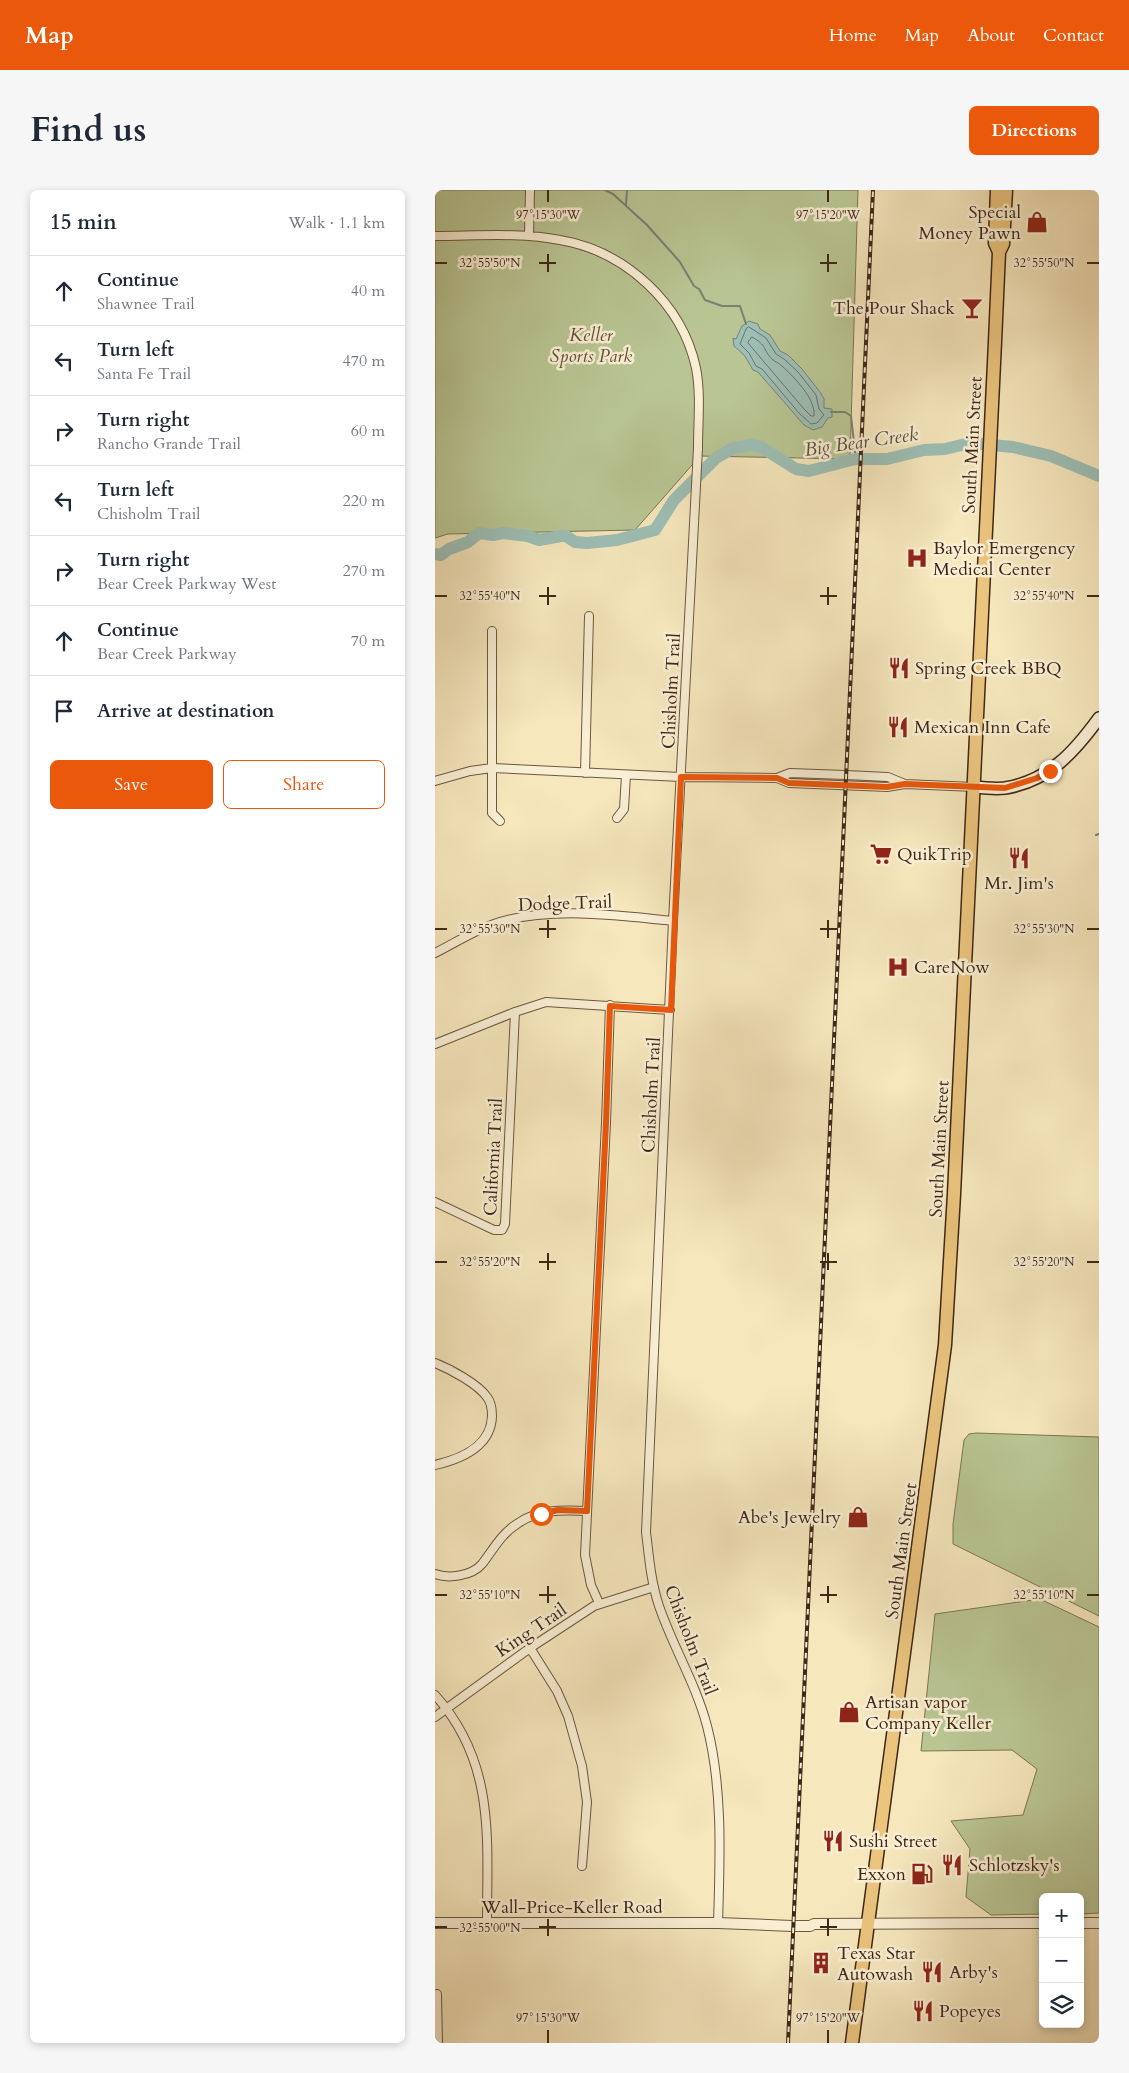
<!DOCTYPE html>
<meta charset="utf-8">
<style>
:root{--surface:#fff;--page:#f6f6f7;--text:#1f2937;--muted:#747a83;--line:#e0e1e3;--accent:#ea580c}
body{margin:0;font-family:Cardo,serif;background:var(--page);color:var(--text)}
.controls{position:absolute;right:15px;bottom:15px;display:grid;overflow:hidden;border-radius:8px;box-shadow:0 2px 8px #0003}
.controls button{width:45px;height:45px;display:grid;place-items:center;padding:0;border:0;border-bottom:1px solid var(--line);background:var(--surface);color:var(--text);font:25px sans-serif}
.stop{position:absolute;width:15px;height:15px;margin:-11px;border:4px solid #ea580c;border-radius:50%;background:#fff}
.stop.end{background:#ea580c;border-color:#fff;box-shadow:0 1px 5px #0008}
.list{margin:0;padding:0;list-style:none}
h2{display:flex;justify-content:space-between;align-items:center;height:65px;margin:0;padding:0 20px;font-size:21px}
h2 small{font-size:16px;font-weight:400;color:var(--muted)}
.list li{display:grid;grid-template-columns:32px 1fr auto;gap:15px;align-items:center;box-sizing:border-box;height:70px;padding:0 20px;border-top:1px solid var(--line)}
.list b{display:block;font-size:19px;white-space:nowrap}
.list p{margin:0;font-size:16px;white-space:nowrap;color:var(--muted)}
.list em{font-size:16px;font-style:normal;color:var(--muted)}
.actions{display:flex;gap:10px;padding:15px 20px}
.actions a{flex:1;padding:11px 0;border:1px solid var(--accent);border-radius:8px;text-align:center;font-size:18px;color:var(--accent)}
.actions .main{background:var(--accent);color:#fff}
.icon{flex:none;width:28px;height:28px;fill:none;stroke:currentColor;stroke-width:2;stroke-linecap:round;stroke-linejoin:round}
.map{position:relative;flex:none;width:664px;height:1853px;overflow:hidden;border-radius:8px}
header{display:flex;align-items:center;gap:30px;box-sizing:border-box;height:70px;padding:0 25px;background:var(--accent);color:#fff}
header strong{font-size:24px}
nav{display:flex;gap:28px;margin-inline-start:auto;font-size:18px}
.intro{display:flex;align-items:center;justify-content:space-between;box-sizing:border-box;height:120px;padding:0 30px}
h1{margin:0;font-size:35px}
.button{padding:12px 22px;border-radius:8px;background:var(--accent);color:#fff;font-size:18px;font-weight:700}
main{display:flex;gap:30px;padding:0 30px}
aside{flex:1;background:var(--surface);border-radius:8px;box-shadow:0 2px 8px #0003}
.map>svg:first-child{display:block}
.green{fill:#b9c694;stroke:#7c7656}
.water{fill:#9dbfb6;stroke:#778276}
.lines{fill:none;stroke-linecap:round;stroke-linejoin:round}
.shore{stroke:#6e7366;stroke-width:1}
.stream{stroke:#778276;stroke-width:2}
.river{stroke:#9dbfb6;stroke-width:12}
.minor-casing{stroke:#6d5740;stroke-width:10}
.tertiary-casing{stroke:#6d5740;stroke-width:12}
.secondary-casing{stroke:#3f2717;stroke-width:14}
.primary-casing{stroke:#3f2717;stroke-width:15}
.minor{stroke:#f9efd4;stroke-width:8}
.tertiary{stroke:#f9efd4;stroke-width:10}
.secondary{stroke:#f9efd4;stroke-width:11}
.primary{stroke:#ebc47e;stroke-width:12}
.rail-casing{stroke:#3f2717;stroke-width:4}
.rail{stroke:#f9efd4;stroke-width:2;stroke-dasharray:5.5;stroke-linecap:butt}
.route{stroke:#ea580c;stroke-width:6}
.ticks{fill:none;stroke:#3f2717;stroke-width:2}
.labels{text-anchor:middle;stroke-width:5;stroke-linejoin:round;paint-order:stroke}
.poi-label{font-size:18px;fill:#3f2717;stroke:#f9efd4;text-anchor:start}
.park-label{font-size:18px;font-style:italic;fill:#5e4f36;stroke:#f9efd4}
.street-label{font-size:18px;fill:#3f2717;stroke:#f9efd4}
.water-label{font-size:19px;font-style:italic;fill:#564d3f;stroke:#f9efd4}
.ticks-label{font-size:12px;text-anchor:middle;fill:#3f2717;stroke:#f9efd4;stroke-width:5;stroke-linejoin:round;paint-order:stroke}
</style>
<header>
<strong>Map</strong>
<nav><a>Home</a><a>Map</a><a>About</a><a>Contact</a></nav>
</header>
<div class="intro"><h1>Find us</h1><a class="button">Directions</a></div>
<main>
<aside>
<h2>15 min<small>Walk · 1.1 km</small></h2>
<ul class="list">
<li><svg class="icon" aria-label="ahead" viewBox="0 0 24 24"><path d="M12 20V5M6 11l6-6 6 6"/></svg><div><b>Continue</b><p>Shawnee Trail</p></div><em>40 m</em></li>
<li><svg class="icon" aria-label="left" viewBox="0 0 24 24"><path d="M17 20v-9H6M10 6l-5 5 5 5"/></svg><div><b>Turn left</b><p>Santa Fe Trail</p></div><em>470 m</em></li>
<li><svg class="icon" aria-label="right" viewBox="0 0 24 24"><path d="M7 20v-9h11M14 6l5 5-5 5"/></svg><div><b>Turn right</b><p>Rancho Grande Trail</p></div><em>60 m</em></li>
<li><svg class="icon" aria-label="left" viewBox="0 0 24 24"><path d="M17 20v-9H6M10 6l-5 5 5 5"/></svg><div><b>Turn left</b><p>Chisholm Trail</p></div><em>220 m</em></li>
<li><svg class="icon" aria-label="right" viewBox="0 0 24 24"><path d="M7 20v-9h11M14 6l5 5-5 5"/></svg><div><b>Turn right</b><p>Bear Creek Parkway West</p></div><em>270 m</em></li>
<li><svg class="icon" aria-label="ahead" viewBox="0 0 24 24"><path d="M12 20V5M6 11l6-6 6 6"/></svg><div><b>Continue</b><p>Bear Creek Parkway</p></div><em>70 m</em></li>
<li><svg class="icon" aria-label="arrive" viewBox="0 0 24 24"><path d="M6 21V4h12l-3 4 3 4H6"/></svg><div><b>Arrive at destination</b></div></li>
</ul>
<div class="actions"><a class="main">Save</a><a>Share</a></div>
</aside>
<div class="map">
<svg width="664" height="1853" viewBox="0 0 664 1853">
<rect width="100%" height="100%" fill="#f6e7bd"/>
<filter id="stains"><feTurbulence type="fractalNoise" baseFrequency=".004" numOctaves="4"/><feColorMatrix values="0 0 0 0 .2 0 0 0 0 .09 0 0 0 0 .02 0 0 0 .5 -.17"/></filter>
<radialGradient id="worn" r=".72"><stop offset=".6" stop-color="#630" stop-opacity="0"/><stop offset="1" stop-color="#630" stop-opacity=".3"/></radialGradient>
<path class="green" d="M0,0H423L415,269L265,266L200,340L13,344L0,348Z
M541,1243L664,1247V1426L518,1354V1334L529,1250L534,1244Z
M605,1409L664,1437V1723L645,1724V1707H608V1724L556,1725L531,1707L535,1659L516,1631L588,1625L602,1579L577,1560L486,1561L500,1424Z"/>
<path class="water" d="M314,131L323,134L325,139L335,145L345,161L353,165L367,179L385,202L389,209V218L397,219V227L393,228L387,237L378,240L369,235L323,182L318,180L310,166L299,156L298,148L301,149L307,136Z"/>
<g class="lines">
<path class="shore" d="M314,137L331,148L341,164L349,169L363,182L381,205L384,219L389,225L382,233L376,234L364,223L327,179L321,176L314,163L305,154L311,139Z
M317,147C333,156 327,159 337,169C340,172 344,173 347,176C359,187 381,209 379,226H376L369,219L313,153Z"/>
<path class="stream" d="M170,0L178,4L212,35L245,72L259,96L264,99L270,110L287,116H305L311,134
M191,15L192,0
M396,222H410L416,226L420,262L422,269
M661,645L664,644"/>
<path class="river" d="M0,364L6,365L14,359L33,352L44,343L58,345L68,343L93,346L104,350L126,346H131L140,352L152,353L182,350L220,340L239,310L281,268L298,258L316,255L326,257L361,279L374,281L420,269H452L489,260L510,259L535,253L578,257L616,266L664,286"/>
<g class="minor-casing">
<path id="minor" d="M94,45L95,0
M0,46C41,46 84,42 125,50C190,61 247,113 261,178C266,204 263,231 263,258L238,731L211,1342C214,1367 216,1392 224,1416C238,1457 261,1494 272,1536C288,1598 285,1669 283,1733
M57,441V623L65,631
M150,583L154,426
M342,588L355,583L411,585L453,587L470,594
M0,591L35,581L57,578L246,587L342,588L354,593L452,597L470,594L539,597
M182,628L189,619L191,585
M0,763C20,753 38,741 59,734C111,716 184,725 238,731
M0,854L80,822L111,812L235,820
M0,1012L59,1040H67L70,1034L80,822
M0,1173C15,1179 43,1194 52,1207C56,1212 57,1219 57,1226C56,1257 26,1269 0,1275
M0,1384C13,1389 37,1386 47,1374C58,1360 66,1344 82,1334C102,1319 128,1320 152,1321
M164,1413L156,1395L150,1365L171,933L175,815
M95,1458L122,1501L133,1526L147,1576L152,1612L147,1676
M0,1505C61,1573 52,1649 52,1734
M0,1527L95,1458L159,1416L219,1397
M2,1804L3,1853"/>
</g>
<g class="tertiary-casing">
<path id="tertiary" d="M0,1733H283L357,1736H375L379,1734L608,1733
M645,1733H664"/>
</g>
<g class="secondary-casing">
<path id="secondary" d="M539,597C549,598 561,599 570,598C614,591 640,561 664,528"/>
</g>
<g class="primary-casing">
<path id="primary" d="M564,62L568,54L571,0
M417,1853L510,1155L519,1004L560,152L564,62L560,53L562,0"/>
</g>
<use href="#minor" class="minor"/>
<use href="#tertiary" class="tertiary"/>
<use href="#secondary" class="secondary"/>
<use href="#primary" class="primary"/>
<g class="rail-casing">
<path id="rail" d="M353,1853L438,0"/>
</g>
<use href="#rail" class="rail"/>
</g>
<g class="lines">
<path class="route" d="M106,1324L123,1320L152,1321L171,933L175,816L236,820L246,587L342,588L354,593L452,597L470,594L570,598L602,588L615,581"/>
</g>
<path class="ticks" d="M113,0V12M393,0V12M113,64V82M393,64V82M0,73H12M104,73H121M385,73H402M652,73H664M113,397V415M393,397V415M0,406H12M104,406H121M385,406H402M652,406H664M113,730V748M393,730V748M0,739H12M104,739H121M385,739H402M652,739H664M113,1063V1080M393,1063V1080M0,1072H12M104,1072H121M385,1072H402M652,1072H664M113,1396V1413M393,1396V1413M0,1405H12M104,1405H121M385,1405H402M652,1405H664M113,1729V1746M393,1729V1746M0,1737H12M104,1737H121M385,1737H402M113,1840V1853M393,1840V1853"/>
<defs>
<g id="shop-bare" transform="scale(1.725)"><path d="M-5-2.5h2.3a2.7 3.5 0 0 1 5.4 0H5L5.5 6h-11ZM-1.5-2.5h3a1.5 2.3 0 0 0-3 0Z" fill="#8f2418" stroke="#f9efd4" stroke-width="2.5" paint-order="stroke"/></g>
<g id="bar-bare" transform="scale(1.725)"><path d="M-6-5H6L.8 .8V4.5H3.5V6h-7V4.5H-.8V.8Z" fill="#8f2418" stroke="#f9efd4" stroke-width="2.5" paint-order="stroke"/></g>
<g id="hospital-bare" transform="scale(1.725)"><path d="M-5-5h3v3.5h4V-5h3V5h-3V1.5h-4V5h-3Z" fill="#8f2418" stroke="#f9efd4" stroke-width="2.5" paint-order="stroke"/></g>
<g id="restaurant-bare" transform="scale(1.725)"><path d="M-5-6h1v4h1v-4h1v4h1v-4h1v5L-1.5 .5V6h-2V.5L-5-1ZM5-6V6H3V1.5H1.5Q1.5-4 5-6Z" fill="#8f2418" stroke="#f9efd4" stroke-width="2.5" paint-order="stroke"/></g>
<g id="supermarket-bare" transform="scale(1.725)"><path d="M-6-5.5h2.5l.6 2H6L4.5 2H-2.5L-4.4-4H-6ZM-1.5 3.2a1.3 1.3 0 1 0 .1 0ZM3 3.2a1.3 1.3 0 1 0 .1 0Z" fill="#8f2418" stroke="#f9efd4" stroke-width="2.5" paint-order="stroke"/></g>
<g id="fuel-bare" transform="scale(1.725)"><path d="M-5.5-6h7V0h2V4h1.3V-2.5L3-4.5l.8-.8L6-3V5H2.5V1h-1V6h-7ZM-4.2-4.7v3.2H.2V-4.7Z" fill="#8f2418" stroke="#f9efd4" stroke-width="2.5" paint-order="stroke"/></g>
<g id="building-bare" transform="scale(1.725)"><path d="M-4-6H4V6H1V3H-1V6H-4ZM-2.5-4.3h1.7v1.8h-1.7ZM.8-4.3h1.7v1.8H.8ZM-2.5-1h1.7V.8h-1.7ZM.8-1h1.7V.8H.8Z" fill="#8f2418" stroke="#f9efd4" stroke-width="2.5" paint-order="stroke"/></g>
</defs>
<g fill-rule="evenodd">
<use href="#shop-bare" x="602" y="32"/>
<use href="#bar-bare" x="537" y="118"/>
<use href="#hospital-bare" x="482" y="368"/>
<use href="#restaurant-bare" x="464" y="478"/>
<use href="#restaurant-bare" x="463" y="537"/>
<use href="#supermarket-bare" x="446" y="664"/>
<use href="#restaurant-bare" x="584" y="668"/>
<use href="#hospital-bare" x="463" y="777"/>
<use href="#shop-bare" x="423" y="1327"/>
<use href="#shop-bare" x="414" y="1522"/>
<use href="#restaurant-bare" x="398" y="1651"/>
<use href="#restaurant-bare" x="517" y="1675"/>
<use href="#fuel-bare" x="487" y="1684"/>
<use href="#building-bare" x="386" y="1773"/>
<use href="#restaurant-bare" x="497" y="1782"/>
<use href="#restaurant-bare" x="488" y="1821"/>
</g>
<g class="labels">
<g class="poi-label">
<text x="586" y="28" text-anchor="end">Special<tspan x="586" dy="21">Money Pawn</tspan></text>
<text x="520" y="124" text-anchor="end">The Pour Shack</text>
<text x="498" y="364">Baylor Emergency<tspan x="498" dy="21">Medical Center</tspan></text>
<text x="480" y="484">Spring Creek BBQ</text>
<text x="479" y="543">Mexican Inn Cafe</text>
<text x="462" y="670">QuikTrip</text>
<text x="584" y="699" text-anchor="middle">Mr. Jim's</text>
<text x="479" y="783">CareNow</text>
<text x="406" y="1333" text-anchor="end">Abe's Jewelry</text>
<text x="430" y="1518">Artisan vapor<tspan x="430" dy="21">Company Keller</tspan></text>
<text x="414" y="1657">Sushi Street</text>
<text x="534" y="1681">Schlotzsky's</text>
<text x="471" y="1690" text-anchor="end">Exxon</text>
<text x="402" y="1769">Texas Star<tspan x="402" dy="21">Autowash</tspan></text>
<text x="514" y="1788">Arby's</text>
<text x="504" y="1827">Popeyes</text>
</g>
<g class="park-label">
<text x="156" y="151">Keller<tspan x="156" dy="21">Sports Park</tspan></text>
</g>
<g class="street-label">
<text transform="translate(537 255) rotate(-87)" y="6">South Main Street</text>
<text transform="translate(236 501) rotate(-87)" y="6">Chisholm Trail</text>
<text transform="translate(130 713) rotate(-2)" y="6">Dodge Trail</text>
<text transform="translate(216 905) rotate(-87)" y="6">Chisholm Trail</text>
<text transform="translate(504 959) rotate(-87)" y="6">South Main Street</text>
<text transform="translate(58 967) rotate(-87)" y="6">California Trail</text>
<text transform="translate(466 1361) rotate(-82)" y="6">South Main Street</text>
<text transform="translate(96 1440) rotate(-34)" y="6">King Trail</text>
<text transform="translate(256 1450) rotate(69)" y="6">Chisholm Trail</text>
<text x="137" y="1723">Wall-Price-Keller Road</text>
</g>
<g class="water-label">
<text transform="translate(426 251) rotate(-8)" y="7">Big Bear Creek</text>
</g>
</g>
<g class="ticks-label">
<text x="113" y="29">97°15'30"W</text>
<text x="393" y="29">97°15'20"W</text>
<text x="55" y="77">32°55'50"N</text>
<text x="609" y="77">32°55'50"N</text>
<text x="55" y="410">32°55'40"N</text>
<text x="609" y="410">32°55'40"N</text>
<text x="55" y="743">32°55'30"N</text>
<text x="609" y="743">32°55'30"N</text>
<text x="55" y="1076">32°55'20"N</text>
<text x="609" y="1076">32°55'20"N</text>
<text x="55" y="1409">32°55'10"N</text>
<text x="609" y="1409">32°55'10"N</text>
<text x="55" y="1742">32°55'00"N</text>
<text x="113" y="1832">97°15'30"W</text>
<text x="393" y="1832">97°15'20"W</text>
</g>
<rect width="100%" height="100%" filter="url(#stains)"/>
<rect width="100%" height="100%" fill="url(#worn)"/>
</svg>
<div class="controls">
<button>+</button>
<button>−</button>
<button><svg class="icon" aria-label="layers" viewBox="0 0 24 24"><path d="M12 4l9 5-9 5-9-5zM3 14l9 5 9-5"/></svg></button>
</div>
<div class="stop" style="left:106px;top:1324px"></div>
<div class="stop end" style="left:615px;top:581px"></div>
</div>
</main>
